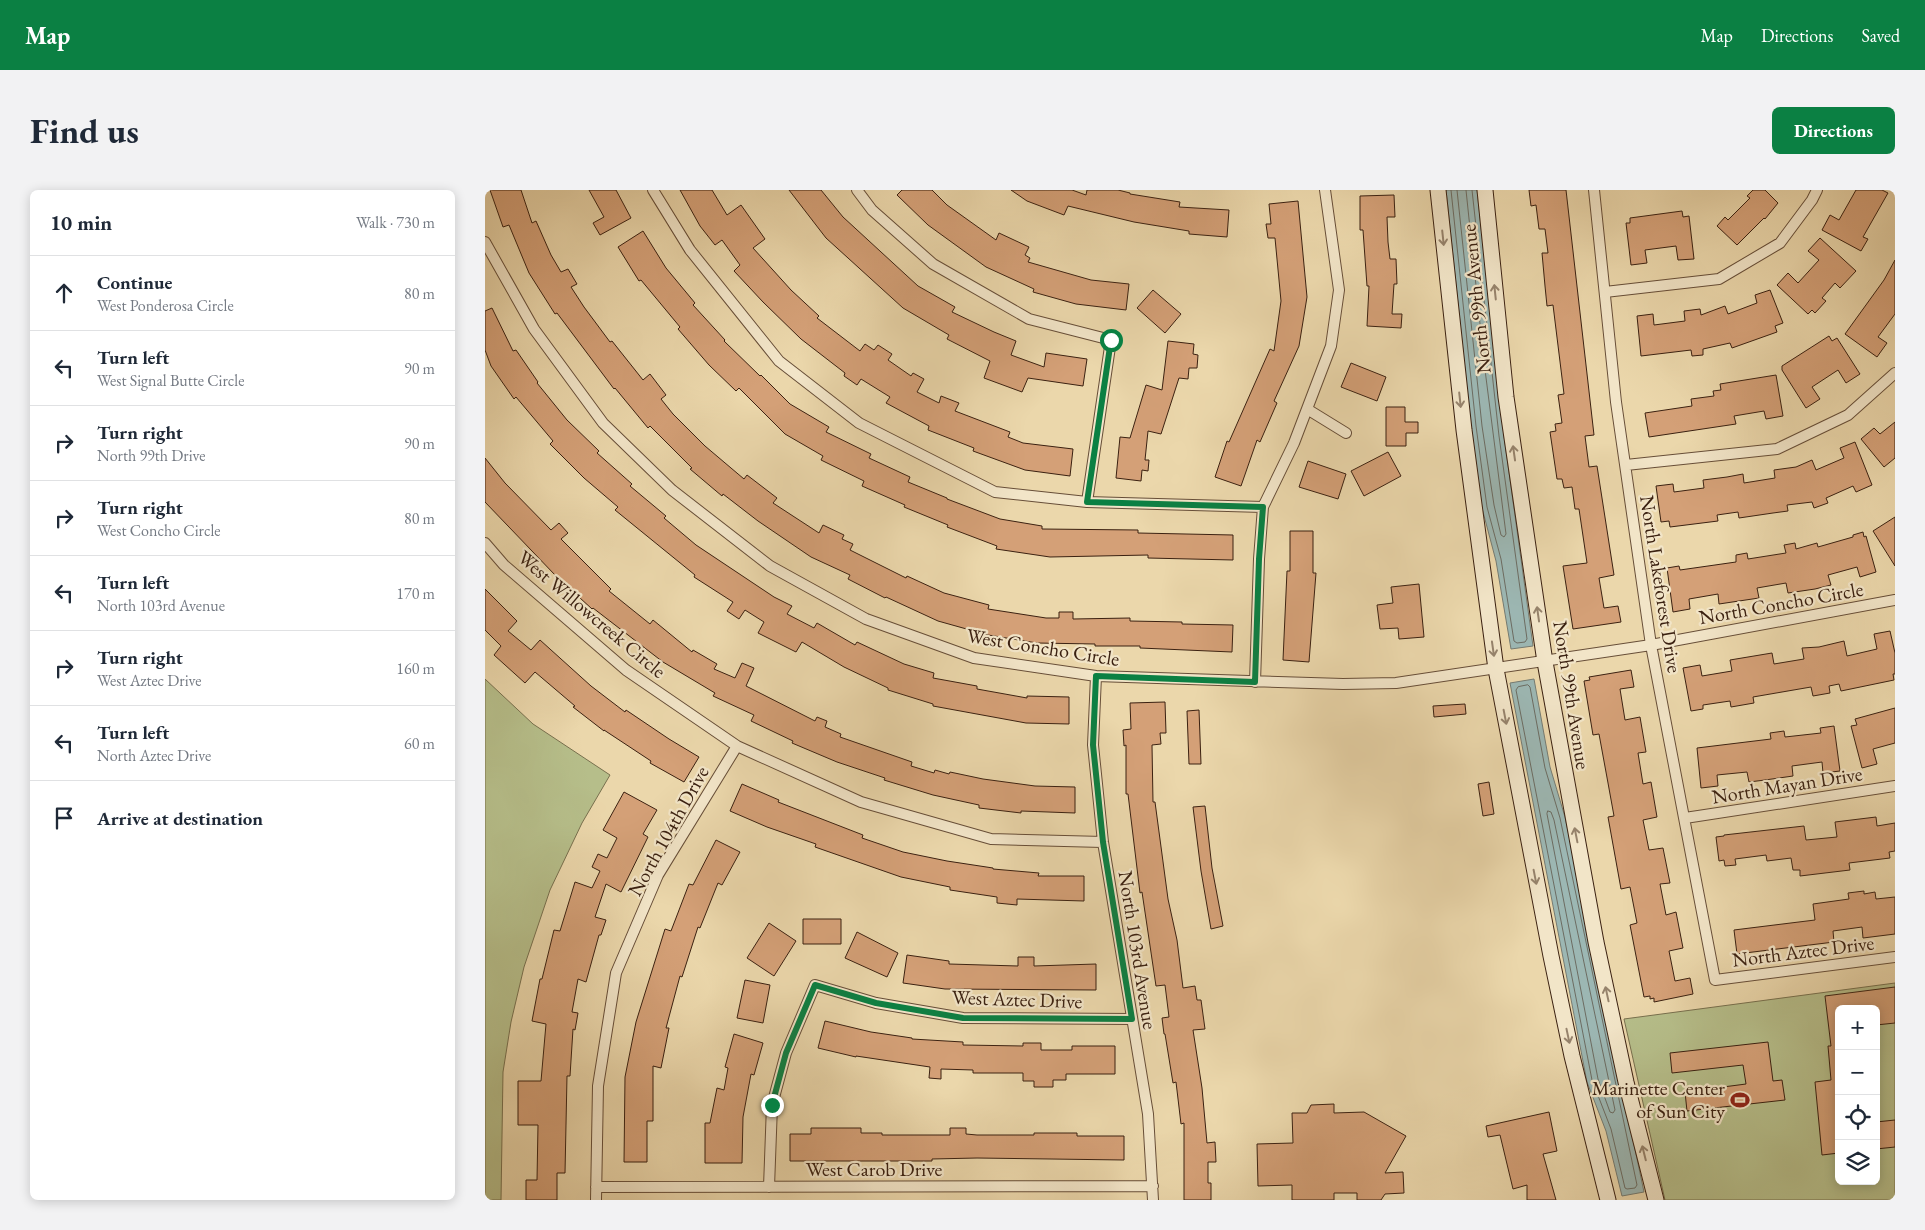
<!DOCTYPE html>
<meta charset="utf-8">
<style>
:root{--surface:#fff;--page:#f2f2f3;--text:#1f2937;--muted:#747a83;--line:#e0e1e3;--accent:#0b8043}
body{margin:0;font-family:"EB Garamond",serif;background:var(--page);color:var(--text)}
.controls{position:absolute;right:15px;bottom:15px;display:grid;overflow:hidden;border-radius:8px;box-shadow:0 2px 12px #0003}
.controls button{width:45px;height:45px;display:grid;place-items:center;padding:0;border:0;border-bottom:1px solid var(--line);background:var(--surface);color:var(--text);font:25px sans-serif}
.stop{position:absolute;width:15px;height:15px;margin:-11px;border:4px solid #0b8043;border-radius:50%;background:#fff}
.stop.end{background:#0b8043;border-color:#fff;box-shadow:0 1px 5px #0008}
.list{margin:0;padding:0;list-style:none}
h2{display:flex;justify-content:space-between;align-items:center;height:65px;margin:0;padding:0 20px;font-size:21px}
h2 small{font-size:16px;font-weight:400;color:var(--muted)}
.list li{display:grid;grid-template-columns:32px 1fr auto;gap:15px;align-items:center;box-sizing:border-box;height:75px;padding:0 20px;border-top:1px solid var(--line)}
.list b{display:block;font-size:19px;white-space:nowrap}
.list p{margin:0;font-size:16px;white-space:nowrap;color:var(--muted)}
.list em{font-size:16px;font-style:normal;color:var(--muted)}
.icon{flex:none;width:28px;height:28px;fill:none;stroke:currentColor;stroke-width:2;stroke-linecap:round;stroke-linejoin:round}
.map{position:relative;flex:none;width:1410px;height:1010px;overflow:hidden;border-radius:8px}
header{display:flex;align-items:center;gap:30px;box-sizing:border-box;height:70px;padding:0 25px;background:var(--accent);color:#fff}
header strong{font-size:24px}
nav{display:flex;gap:28px;margin-inline-start:auto;font-size:18px}
.intro{display:flex;align-items:center;justify-content:space-between;box-sizing:border-box;height:120px;padding:0 30px}
h1{margin:0;font-size:35px}
.button{padding:12px 22px;border-radius:8px;background:var(--accent);color:#fff;font-size:18px;font-weight:700}
main{display:flex;gap:30px;padding:0 30px}
aside{flex:1;background:var(--surface);border-radius:8px;box-shadow:0 2px 12px #0003}
.map>svg:first-child{display:block}
.green{fill:#b6be8a;stroke:#78704e;fill-rule:evenodd}
.water{fill:#9cb7b3;stroke:#757b72}
.lines{fill:none;stroke-linecap:round;stroke-linejoin:round}
.shore{stroke:#6c6c62;stroke-width:1}
.building{fill:#d4a077;stroke:#3b2111}
.street-casing{stroke:#674e38;stroke-width:12}
.secondary-casing{stroke:#3b2111;stroke-width:17}
.street{stroke:#f2e5c8;stroke-width:10}
.secondary{stroke:#f2e5c8;stroke-width:15}
.oneway{stroke:#96836c}
.route{stroke:#0b8043;stroke-width:6}
.labels{text-anchor:middle;stroke-width:4.5;stroke-linejoin:round;paint-order:stroke}
.street-label{font-size:20px;fill:#3b2111;stroke:#f2e5c8}
.poi-label{font-size:20px;fill:#3b2111;stroke:#f2e5c8;text-anchor:end}
</style>
<header>
<strong>Map</strong>
<nav><a>Map</a><a>Directions</a><a>Saved</a></nav>
</header>
<div class="intro"><h1>Find us</h1><a class="button">Directions</a></div>
<main>
<aside>
<h2>10 min<small>Walk · 730 m</small></h2>
<ul class="list">
<li><svg class="icon" aria-label="ahead" viewBox="0 0 24 24"><path d="M12 20V5M6 11l6-6 6 6"/></svg><div><b>Continue</b><p>West Ponderosa Circle</p></div><em>80 m</em></li>
<li><svg class="icon" aria-label="left" viewBox="0 0 24 24"><path d="M17 20v-9H6M10 6l-5 5 5 5"/></svg><div><b>Turn left</b><p>West Signal Butte Circle</p></div><em>90 m</em></li>
<li><svg class="icon" aria-label="right" viewBox="0 0 24 24"><path d="M7 20v-9h11M14 6l5 5-5 5"/></svg><div><b>Turn right</b><p>North 99th Drive</p></div><em>90 m</em></li>
<li><svg class="icon" aria-label="right" viewBox="0 0 24 24"><path d="M7 20v-9h11M14 6l5 5-5 5"/></svg><div><b>Turn right</b><p>West Concho Circle</p></div><em>80 m</em></li>
<li><svg class="icon" aria-label="left" viewBox="0 0 24 24"><path d="M17 20v-9H6M10 6l-5 5 5 5"/></svg><div><b>Turn left</b><p>North 103rd Avenue</p></div><em>170 m</em></li>
<li><svg class="icon" aria-label="right" viewBox="0 0 24 24"><path d="M7 20v-9h11M14 6l5 5-5 5"/></svg><div><b>Turn right</b><p>West Aztec Drive</p></div><em>160 m</em></li>
<li><svg class="icon" aria-label="left" viewBox="0 0 24 24"><path d="M17 20v-9H6M10 6l-5 5 5 5"/></svg><div><b>Turn left</b><p>North Aztec Drive</p></div><em>60 m</em></li>
<li><svg class="icon" aria-label="arrive" viewBox="0 0 24 24"><path d="M6 21V4h12l-3 4 3 4H6"/></svg><div><b>Arrive at destination</b></div></li>
</ul>
</aside>
<div class="map">
<svg width="1410" height="1010" viewBox="0 0 1410 1010">
<rect width="100%" height="100%" fill="#ebd7ab"/>
<filter id="stains"><feTurbulence type="fractalNoise" baseFrequency=".004" numOctaves="4"/><feColorMatrix values="0 0 0 0 .2 0 0 0 0 .09 0 0 0 0 .02 0 0 0 .5 -.17"/></filter>
<radialGradient id="worn" r=".72"><stop offset=".6" stop-color="#630" stop-opacity="0"/><stop offset="1" stop-color="#630" stop-opacity=".3"/></radialGradient>
<path class="green" d="M0,489L48,534L125,585L97,633L65,700L39,777L26,832L18,882L16,1010H0Z
M1410,793V1010H1180L1139,829ZM1354,819H1391V991H1354Z"/>
<path class="water" d="M961,0H992L1019,246L1048,456L1026,459L1011,371L997,318L986,237Z
M1049,489L1065,577L1080,627L1159,1002L1137,1006L1121,941L1102,892L1025,493Z"/>
<g class="lines">
<path class="shore" d="M966,0L991,236L1002,317L1016,369L1029,451L1032,453L1040,452L1042,449L1014,246L987,0
M972,0L997,236L1009,315L1016,345L1019,347L1021,344L999,172L981,0
M1043,495L1045,497L1060,578L1075,628L1152,995L1150,998L1142,999L1140,998L1126,939L1107,890L1031,500L1033,497Z
M1063,621L1066,622L1069,630L1130,920L1128,923L1125,922L1113,889L1062,624Z"/>
</g>
<path class="building" d="M5,0H36L47,33L51,31L66,65L76,82L83,79L92,94L86,97L99,117L125,152L127,151L158,190L165,184L181,205L176,209L188,224L220,256L259,289L262,285L292,308L288,313L334,343L338,335L359,345L357,349L368,354L365,360L421,388L422,386L459,403L504,415L503,419L561,428H574V422H588V429L645,428V431L697,432V434L748,435L747,462L655,458V456H610V454L552,453L503,445L453,431L401,407L400,408L363,389L365,385L326,367L273,331L238,304L237,306L205,279L207,278L165,236L163,238L130,198L129,199L72,123L70,124L44,83L24,35L18,37Z
M104,0H131L146,28L115,45L108,33L119,27Z
M195,0H227L242,25L256,15L280,49L268,58L306,100L334,126L332,128L375,161L380,154L389,160L393,155L407,164L403,170L426,186L428,183L439,189L432,202L454,213L456,206L474,213L470,221L525,242L523,247L538,253L588,259L585,286L540,280L488,261L489,258L443,240L444,236L401,213L405,207L376,189L372,195L359,186L360,183L316,149L278,112L249,81L255,75L237,50L230,55L215,36Z
M304,0H336L358,27L433,96L470,117L467,122L509,142L531,151L526,165L559,177L561,163L602,169L598,196L543,188L537,202L499,188L505,171L462,149L464,145L418,118L341,48Z
M417,0H447L462,15L511,50L514,43L544,57L540,65L545,68L543,72L606,90L644,94L641,120L591,114L548,102L549,99L501,77L443,35L412,5Z
M526,0H587L601,5L602,0H633L645,3V4L695,12L694,17L744,20L742,47L704,44V41L649,32L583,16L579,25L542,11Z
M1044,0H1081L1109,245L1100,246L1104,277L1112,276L1129,385L1114,388L1119,418L1133,416L1136,432L1088,439L1078,376L1102,373L1094,319H1090L1087,297L1079,298L1077,289H1072L1065,242L1071,241L1070,234L1077,233L1073,205L1079,204L1068,115L1062,116L1060,96L1057,63H1063L1060,39H1054L1051,15L1046,16Z
M1268,0H1280L1293,13L1280,29L1279,28L1252,55L1232,36L1240,27L1243,30L1265,8L1262,6Z
M1371,0H1397L1403,3L1378,47L1383,49L1376,61L1337,40L1345,25L1354,30Z
M909,5L910,27H902L903,52L905,69H911L912,94H909L907,124H917L916,138L882,136L884,96H882L878,40H875V6Z
M813,11L822,107L814,156L789,211L792,213L775,252L772,250L756,296L730,287L742,251L744,252L785,159L789,161L796,111L790,48H783L781,34H786L784,14Z
M1197,21L1198,27L1204,26L1209,69L1193,70L1191,56L1160,60L1162,73L1146,75L1141,33H1145V28Z
M158,41L181,78L210,113L208,115L240,150L239,151L275,186L276,185L305,214L344,237L341,242L386,264L384,268L425,287L423,292L462,308V309L515,329L557,336V339L653,340V343L748,345V370L663,368V365L565,367L511,359L512,356L462,337L463,335L419,317L420,315L377,296L379,291L336,270L338,266L300,244L254,198L251,201L224,175L193,139L195,137L156,90L154,91L133,57Z
M1335,48L1371,81L1355,98L1350,93L1337,108L1341,111L1330,123L1327,120L1323,124L1292,95L1303,83L1313,93L1334,70L1323,61Z
M1410,70V124L1393,147L1402,153L1392,167L1360,144L1399,90Z
M668,100L696,124L680,143L652,118Z
M1285,100L1298,133L1290,136L1292,142L1247,158L1245,153L1218,159V165L1207,166L1206,160L1156,166L1152,126L1168,124L1169,135L1200,131L1199,121L1215,119L1216,125L1240,116L1243,124L1272,113L1270,105Z
M7,118L28,161L31,160L53,192L52,193L82,230L114,261L112,263L147,294L145,296L181,326L179,328L211,355L289,407L307,416L302,424L329,438L332,433L370,455L372,452L419,474L449,483L448,488L492,496V499L542,508V506L584,507V534L541,533L448,516V514L403,500V498L359,477L317,452L311,462L273,443L279,432L260,420L254,429L242,421L248,412L209,387L210,385L130,320L133,317L99,288L65,254L68,251L31,207L29,209L6,176L0,160V121Z
M1344,146L1347,151L1352,148L1375,184L1361,193L1353,180L1327,197L1335,209L1321,218L1297,180V176Z
M683,151L709,154L708,164L713,165L712,178H704L703,189L694,188L676,244L663,241L660,270H664L663,281L657,280L656,291L631,288L635,247L645,248L661,195L677,200Z
M866,173L901,187L892,211L856,197Z
M1291,185L1298,226L1281,229L1279,221L1249,226L1251,234L1164,247L1160,223L1207,216L1206,209L1229,206L1228,201L1236,200L1235,194Z
M901,217H920V232H933V243H921V256H901Z
M1410,232V268L1399,277L1376,249L1389,238L1395,244Z
M1370,252L1387,295L1371,302L1368,296L1341,308L1343,313L1329,318L1327,312L1302,315L1303,321L1288,323L1254,328L1253,322L1232,325L1233,331L1185,337L1184,331L1176,332L1171,296L1188,294L1189,302L1219,298L1218,290L1242,287L1258,284L1259,293L1290,288L1289,280L1311,277L1327,270L1331,280L1359,268L1355,258Z
M903,262L916,286L879,306L866,281Z
M0,268L20,293L66,340L74,333L83,343L76,349L126,399L124,401L165,434L168,430L207,462L208,460L232,474L229,479L250,488L257,473L269,478L261,496L330,531L332,527L342,531L340,537L356,544L355,547L427,572L426,576L449,583L450,580L464,584L465,582L498,589L550,596L590,597V623L536,621V623L494,618V615L448,605L399,590L400,588L352,572L307,553L308,551L266,531L269,525L228,506L230,503L178,472L108,418L107,419L70,385L0,312Z
M823,271L861,284L853,309L814,297Z
M1410,327V376L1388,341Z
M805,341H828V383H831L824,472L798,470L802,381H805Z
M1378,342L1379,347L1381,346L1391,382L1375,387L1372,377L1343,385L1346,395L1330,399L1303,403L1301,393L1272,398L1274,408L1234,414L1233,404L1204,409L1205,419L1188,422L1182,378L1194,376L1195,380L1251,372V365L1262,363L1263,369L1301,363L1299,355L1310,353L1311,359L1332,353L1333,357L1368,347V345Z
M934,394L939,447L914,449L913,438L895,439L892,415L908,413L906,397Z
M0,399L32,431L23,441L46,460L55,450L106,496L140,522L141,520L184,549L214,567L199,592L165,573L166,571L119,540V541L88,517L90,516L50,482L40,493L9,465L16,456L0,440Z
M1405,441L1410,463V484H1408L1409,490L1356,501L1354,494L1344,496L1345,503L1328,506L1326,497L1268,507L1269,513L1246,517L1245,511L1218,515V519L1206,521L1198,478L1215,475L1217,486L1247,481L1245,470L1287,463L1289,474L1319,469L1317,458L1334,457L1359,451L1362,466L1392,459L1389,444Z
M1146,480L1149,497L1135,499L1140,530L1155,527L1161,562L1153,563L1158,594L1166,592L1172,627L1158,630L1164,660L1178,658L1185,693L1175,694L1181,725L1191,722L1198,758L1184,761L1190,791L1205,788L1208,804L1169,812V808L1165,809V806L1159,807L1145,735L1152,733L1145,697L1136,699L1123,627L1129,626L1123,593L1114,544L1108,545L1099,491L1105,490L1104,487Z
M680,512L681,543H675L676,554L667,555L668,612H670L683,709L692,750L698,798L710,796L712,810H716L720,839L708,840L717,898L722,953L730,952L731,972H723V993H726V1010H699V933L696,934L691,892L688,893L680,844H679L677,828L684,827L680,795L671,796L657,702L655,703L643,604H641V555L639,556L638,540L646,539L645,513Z
M980,514L981,524L949,527L948,516Z
M1410,518V553L1388,559L1392,574L1377,578L1366,536L1372,535L1370,529Z
M714,520L716,574H704L702,521Z
M1349,536L1355,581L1338,583L1337,572L1307,576L1308,586L1280,590L1264,592L1262,582L1232,585L1233,596L1216,598L1212,558L1286,549L1285,543L1299,541L1300,547L1336,543L1335,538Z
M1004,592L1009,624L998,626L993,594Z
M257,594L294,610L293,612L378,645L377,648L418,662L462,671L508,678V679L554,683L553,686H599V711L532,709V715L512,713V707L465,700V697L416,687L330,657L331,654L282,637L245,621Z
M139,602L172,620L158,644L163,647L136,702L121,694L110,727L121,730L116,745H114L101,792L93,789L87,822L93,823L90,840L88,839L85,886H82L80,983H72V1010H41V990H52L53,935H33V891H56L61,834L47,831L55,789H57L69,740L75,741L90,692L107,698L115,681L107,677L113,664L122,668L132,648L118,640Z
M720,616L727,678L738,736L726,739L716,681L708,617Z
M1391,627L1392,636L1410,633V661L1404,662L1405,668L1364,673L1365,680L1315,686V680H1308L1306,668L1282,671L1281,665L1250,669L1251,675L1240,676L1239,670L1234,671L1231,647L1239,646V645L1319,636L1321,650L1352,647L1350,632Z
M231,650L255,662L237,695L233,693L215,738L213,737L197,787L195,786L181,838H184L176,878L168,876V931H162V972H139L140,887L151,832L180,739L186,741L204,694L208,695Z
M1379,701V704L1390,702L1391,709L1410,707V744L1378,748L1377,737L1348,741L1349,752L1252,764L1249,740L1330,730L1328,714L1364,709L1363,703Z
M318,729H356V754H318Z
M284,733L311,751L289,786L262,768Z
M372,742L413,763L402,787L360,768Z
M422,765L464,771V774L533,776V767H549V776L611,774V800L460,799L418,793Z
M260,790L285,795L278,833L252,828Z
M1410,797V833L1391,835V819H1354V906L1351,907L1354,934V963L1337,965L1330,892L1346,890L1343,856H1346L1340,806Z
M340,831L386,842L427,848V849L478,852V855L538,856V853H556V860H587V856H630V884H581V890H568V897H549V891H538V883H488V880L456,879V889L444,888L445,877L371,866V867L333,858Z
M249,844L278,853L269,885L266,884L258,927L257,973H220V933H225L232,898L239,900L243,878L240,877Z
M1283,852L1288,891L1297,890L1300,910L1202,921L1200,902L1261,894L1258,875L1187,883L1185,863Z
M849,914V923L879,922L921,946L900,983L918,982L919,1003L900,1004L896,1010H872V1003H849V1010H807V995L773,996L772,954L808,953L807,923H822L826,915Z
M1064,922L1072,961L1058,964L1071,1010H1042V995L1028,999L1015,945L1003,947L1001,936Z
M1410,930V957L1391,959V932Z
M326,938H376V943H397V945H465V938H481V944L492,945H549V943H592V946H639V970L492,968L447,969V971H305V944H326Z"/>
<g class="lines">
<g class="street-casing">
<path id="street" d="M168,0L205,60L294,171L374,233L510,302L602,312L778,317
M372,0L387,20L448,74L544,129L626,150L602,312
M1109,0L1131,212L1166,455L1230,790L1410,767
M0,52L49,139L118,233L187,300L285,376L381,429L489,468L611,486L858,494L911,493L1166,455L1410,410
M1120,102L1234,89L1295,53L1327,10L1332,0
M822,219L861,243
M1141,275L1292,259L1363,225L1410,183
M0,353L19,375L141,480L252,556L376,612L506,649L618,652
M611,486L608,555L618,652L663,924L668,1010
M770,492L774,369L778,317L809,253L846,156L854,100L840,0
M1200,628L1410,596
M111,997L668,996
M284,997L287,915L301,863L330,795L391,813L478,828L647,829
M111,1010L113,896L131,783L173,685L252,556"/>
</g>
<g class="secondary-casing">
<path id="secondary" d="M953,0L979,240L1011,479L1066,766L1087,866L1123,1010
M1000,0L1021,207L1060,472L1111,752L1141,892L1171,1010"/>
</g>
<use href="#street" class="street"/>
<use href="#secondary" class="secondary"/>
</g>
<defs><path id="oneway-shaft" d="M-6 0H5M1.5-3L5.5 0L1.5 3" fill="none" stroke-width="1.6" stroke-linecap="round" stroke-linejoin="round" transform="scale(1.25)"/></defs>
<g class="oneway">
<use href="#oneway-shaft" transform="translate(958 48) rotate(84)"/>
<use href="#oneway-shaft" transform="translate(1010 102) rotate(-96)"/>
<use href="#oneway-shaft" transform="translate(975 210) rotate(84)"/>
<use href="#oneway-shaft" transform="translate(1029 263) rotate(-98)"/>
<use href="#oneway-shaft" transform="translate(1053 424) rotate(-98)"/>
<use href="#oneway-shaft" transform="translate(1008 459) rotate(82)"/>
<use href="#oneway-shaft" transform="translate(1020 527) rotate(79)"/>
<use href="#oneway-shaft" transform="translate(1091 645) rotate(-101)"/>
<use href="#oneway-shaft" transform="translate(1050 687) rotate(79)"/>
<use href="#oneway-shaft" transform="translate(1122 804) rotate(-102)"/>
<use href="#oneway-shaft" transform="translate(1083 846) rotate(78)"/>
<use href="#oneway-shaft" transform="translate(1159 963) rotate(-104)"/>
</g>
<g class="lines">
<path class="route" d="M287,915L301,863L330,795L391,813L478,828L647,829L618,652L608,555L611,486L770,492L774,369L778,317L602,312L626,150"/>
</g>
<defs>
<g id="stadium-bare" transform="scale(1.5)"><path d="M0-5a6.5 5 0 1 0 0 10a6.5 5 0 1 0 0-10ZM-3.5-1.8h7v3.6h-7Z" fill="#8f2418" stroke="#f2e5c8" stroke-width="2.5" paint-order="stroke"/></g>
</defs>
<g fill-rule="evenodd">
<use href="#stadium-bare" x="1255" y="910"/>
</g>
<g class="labels">
<g class="street-label">
<text transform="translate(991 109) rotate(-96)" y="7">North 99th Avenue</text>
<text transform="translate(1176 394) rotate(81)" y="7">North Lakeforest Drive</text>
<text transform="translate(1296 413) rotate(-10)" y="7">North Concho Circle</text>
<text transform="translate(107 424) rotate(40)" y="7">West Willowcreek Circle</text>
<text transform="translate(558 457) rotate(9)" y="7">West Concho Circle</text>
<text transform="translate(1087 505) rotate(81)" y="7">North 99th Avenue</text>
<text transform="translate(1302 595) rotate(-9)" y="7">North Mayan Drive</text>
<text transform="translate(183 641) rotate(-61)" y="7">North 104th Drive</text>
<text transform="translate(653 760) rotate(81)" y="7">North 103rd Avenue</text>
<text transform="translate(1318 761) rotate(-7)" y="7">North Aztec Drive</text>
<text transform="translate(532 809) rotate(2)" y="7">West Aztec Drive</text>
<text x="389" y="986">West Carob Drive</text>
</g>
<g class="poi-label">
<text x="1240" y="905">Marinette Center<tspan x="1240" dy="23">of Sun City</tspan></text>
</g>
</g>
<rect width="100%" height="100%" filter="url(#stains)"/>
<rect width="100%" height="100%" fill="url(#worn)"/>
</svg>
<div class="controls">
<button>+</button>
<button>−</button>
<button><svg class="icon" aria-label="locate" viewBox="0 0 24 24"><circle cx="12" cy="12" r="6"/><path d="M12 2v4M12 18v4M2 12h4M18 12h4"/></svg></button>
<button><svg class="icon" aria-label="layers" viewBox="0 0 24 24"><path d="M12 4l9 5-9 5-9-5zM3 14l9 5 9-5"/></svg></button>
</div>
<div class="stop" style="left:626px;top:150px"></div>
<div class="stop end" style="left:287px;top:915px"></div>
</div>
</main>
